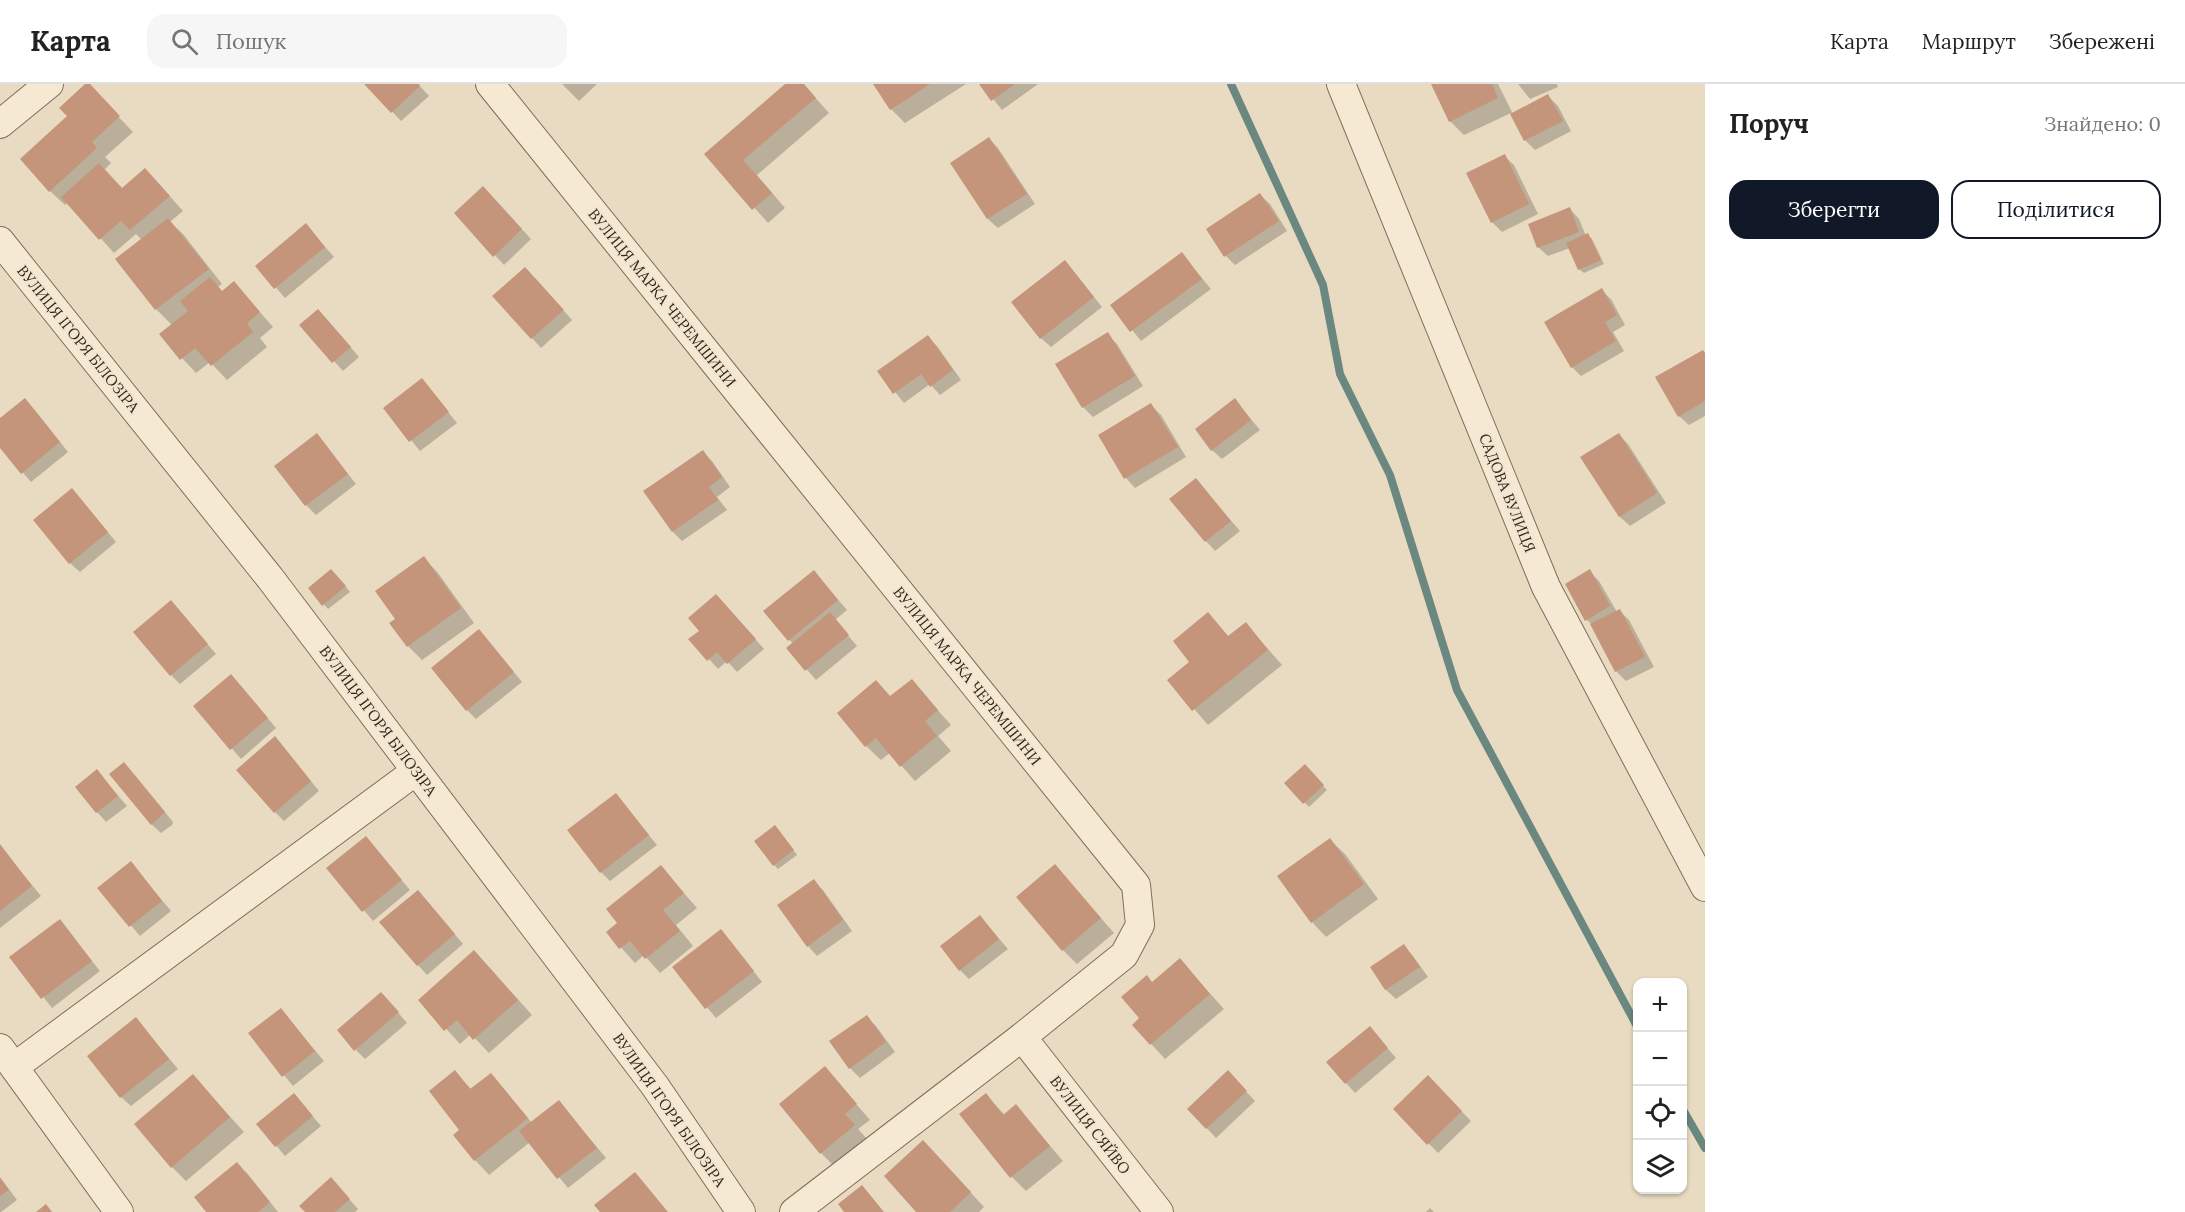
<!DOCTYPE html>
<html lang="uk">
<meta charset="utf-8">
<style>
:root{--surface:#fff;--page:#f6f6f6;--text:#222;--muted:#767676;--line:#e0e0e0;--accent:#111827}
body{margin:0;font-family:Lora,serif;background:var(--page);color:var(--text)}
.controls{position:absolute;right:18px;bottom:18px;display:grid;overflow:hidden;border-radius:12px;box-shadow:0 2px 4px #0004}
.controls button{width:54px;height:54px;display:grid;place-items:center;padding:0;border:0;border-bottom:2px solid var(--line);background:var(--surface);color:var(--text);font:30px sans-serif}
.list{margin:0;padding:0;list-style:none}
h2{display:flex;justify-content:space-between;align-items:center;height:78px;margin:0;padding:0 24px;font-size:26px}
h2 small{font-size:20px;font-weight:400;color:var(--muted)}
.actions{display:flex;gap:12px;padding:18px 24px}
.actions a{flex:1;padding:14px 0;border:2px solid var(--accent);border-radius:18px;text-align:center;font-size:21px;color:var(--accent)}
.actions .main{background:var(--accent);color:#fff}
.icon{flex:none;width:33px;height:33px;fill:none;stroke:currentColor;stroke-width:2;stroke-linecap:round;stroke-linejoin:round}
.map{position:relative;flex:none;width:1705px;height:1128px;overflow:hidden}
header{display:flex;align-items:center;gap:36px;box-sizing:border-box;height:84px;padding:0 30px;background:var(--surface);border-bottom:2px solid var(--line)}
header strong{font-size:28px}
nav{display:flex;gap:33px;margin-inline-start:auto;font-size:21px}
.search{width:420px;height:54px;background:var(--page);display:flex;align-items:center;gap:15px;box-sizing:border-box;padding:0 21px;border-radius:18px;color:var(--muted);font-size:22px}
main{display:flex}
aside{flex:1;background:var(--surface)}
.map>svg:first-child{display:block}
.shadow{fill:#0003}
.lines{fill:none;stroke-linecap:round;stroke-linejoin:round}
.stream{stroke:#6b8880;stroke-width:8}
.building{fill:#c4957a}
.street-casing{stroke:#806d5a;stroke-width:30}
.street{stroke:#f5e9d3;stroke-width:28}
.labels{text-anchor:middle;stroke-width:4.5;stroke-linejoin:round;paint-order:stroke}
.street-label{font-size:15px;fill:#31261d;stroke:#f1e6cf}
</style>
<header>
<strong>Карта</strong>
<div class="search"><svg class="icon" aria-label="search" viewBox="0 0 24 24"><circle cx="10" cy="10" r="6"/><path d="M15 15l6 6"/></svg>Пошук</div>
<nav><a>Карта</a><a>Маршрут</a><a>Збережені</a></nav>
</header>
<main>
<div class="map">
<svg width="1705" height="1128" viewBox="0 0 1705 1128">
<rect width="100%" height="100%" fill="#e9dbc1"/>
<path class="shadow" d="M87,0L133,48L105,73L111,79L104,86L123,106L159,100L183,127L170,138L183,150L222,200L218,203L223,208L234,199L273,243L260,254L267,263L227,296L210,278L196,289L182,274L172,241L156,225L117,176L142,156L136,150L114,169L68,118L65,121L50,107L69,32Z
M366,0H418L429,12L401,37Z
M562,0H597L579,17Z
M787,0H803L829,29L757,91L785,124L768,139L706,70Z
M875,0H966L905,39L891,25Z
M981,0H1038L1002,26Z
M1432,0H1498L1513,30L1548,12L1558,22L1571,47L1535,66L1525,56L1511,29L1464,51L1450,37Z
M1518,0H1557L1558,3L1530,15Z
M989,55L998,64L1035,120L998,144L988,135L952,80Z
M1504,72L1514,81L1538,130L1502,148L1492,138Z
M1260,111L1270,120L1287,147L1235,181L1226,172Z
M493,114L531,155L504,181L456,129Z
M1570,125L1579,135L1586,152L1588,151L1592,155L1604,180L1584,189L1579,185L1570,164L1548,172L1538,163Z
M306,141L334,173L285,214L257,182Z
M1182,170L1211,205L1141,257L1112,221Z
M1074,188L1102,223L1051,263L1041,254Z
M535,194L572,236L541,264L532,254Z
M1601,206L1611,215L1625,241L1613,248L1624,267L1581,292L1572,283Z
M327,236L359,273L343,287L301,241Z
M1107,250L1117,260L1143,302L1093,333L1083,323Z
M928,253L937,262L961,296L940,311L930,300L904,319L879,288Z
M1705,270V332L1689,341L1679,332Z
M422,296L457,339L420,367L385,324Z
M1235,316L1260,346L1222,375L1212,366Z
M1151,321L1161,331L1186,373L1135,404L1126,394L1100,352Z
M34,325L68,368L31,398L0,362V336Z
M317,351L356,400L316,431L306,421Z
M1619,351L1628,360L1666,419L1630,442L1620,433L1582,374Z
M703,368L712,377L730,403L717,413L727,426L682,457L673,448Z
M1196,396L1240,447L1215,467L1206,457Z
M81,416L116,458L80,488L70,479Z
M424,474L438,489L474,539L422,576L408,562L398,535Z
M1589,487L1599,497L1617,528L1620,527L1629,536L1654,583L1626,597L1616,587L1593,542L1587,536Z
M336,491L350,508L328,525L310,505Z
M823,498L847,526L835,536L857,562L816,596L788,564L793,560L765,528Z
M171,518L216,570L180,600L171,591Z
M726,522L764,565L737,588L727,577L718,585L709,575Z
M1208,530L1229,553L1246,540L1282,581L1208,641L1169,596L1192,578Z
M488,557L522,598L476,635L467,626Z
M912,597L951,641L938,652L951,667L915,697L890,669L881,676L866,662L891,613Z
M240,601L276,644L241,675L195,622Z
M284,664L319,707L284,737L275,728Z
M1304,682L1327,706L1309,723L1286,699Z
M97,687L127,722L106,738L97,728Z
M133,689L173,738L172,741L161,749L149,738Z
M616,711L657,761L610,797L601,788Z
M779,747L797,771L778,785L774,781Z
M1330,756L1345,770L1378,815L1326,853L1312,838Z
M0,762L41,812L0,844Z
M375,764L410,806L373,837L328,784Z
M131,779L171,827L140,852L99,804Z
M1055,782L1114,849L1077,880L1063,866Z
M661,783L697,824L676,841L693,862L660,889L644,871L635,879L608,849L620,839Z
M813,797L823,806L852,847L817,872L808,862Z
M427,817L463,860L427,891L418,881Z
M980,833L1008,865L969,895L960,886Z
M60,837L100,887L52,924L12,873Z
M730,857L762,898L716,934L674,884Z
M1404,862L1413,872L1428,893L1396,915L1386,906L1372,884Z
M1180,876L1224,925L1165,975L1134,941L1141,935L1153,899Z
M489,883L532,931L489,969L471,950L460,960L420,916Z
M390,919L407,939L365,975L356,966Z
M281,926L324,977L293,1002L250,950Z
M867,933L876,942L895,968L860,994L850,984L831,958Z
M136,935L178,985L131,1022L121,1013Z
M1370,944L1396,974L1355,1009L1328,979L1329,976Z
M825,984L870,1036L858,1045L868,1056L835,1083L821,1069Z
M455,988L472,1006L491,991L532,1039L559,1018L606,1074L568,1104L530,1058L489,1091L475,1076L462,1046Z
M1228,988L1255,1017L1216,1054L1189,1025Z
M193,992L244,1048L186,1097L172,1083Z
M1428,993L1471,1037L1438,1069L1395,1025Z
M986,1011L1005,1031L1016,1022L1063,1077L1026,1107L1012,1093L961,1030Z
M303,1021L321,1042L285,1072L258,1040Z
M938,1073L984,1123L979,1128H918Z
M237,1080L247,1089L278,1128H208Z
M0,1093L17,1116L1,1128H0Z
M340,1105L358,1125L355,1128H307Z
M1430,1124L1434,1128H1426Z"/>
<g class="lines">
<path class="stream" d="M1231,0L1323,201L1340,290L1390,391L1457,606L1638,944
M1682,1024L1705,1064"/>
</g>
<path class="building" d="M85,0H90L120,32L92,58L97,64L49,108L20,75L67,32L59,24Z
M364,0H419L420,2L391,29Z
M785,0H804L816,14L743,76L772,109L752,126L704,70Z
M873,0H930L890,26Z
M979,0H1015L991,17Z
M1431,0H1492L1498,14L1449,38Z
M1548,10L1563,37L1524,57L1510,30Z
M989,53L1027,110L987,135L950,79Z
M1505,70L1529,120L1491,139L1466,89Z
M99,79L122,104L145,84L170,112L130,146L121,137L99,156L61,113Z
M483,102L522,145L493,173L454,129Z
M1260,109L1279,137L1224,173L1206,145Z
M1570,123L1579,148L1537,164L1528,140Z
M168,134L209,185L155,226L115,175Z
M306,139L325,163L274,205L255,182Z
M1588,149L1601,176L1578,186L1566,159Z
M1182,168L1202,195L1130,248L1110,221Z
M1065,176L1094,213L1040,255L1011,218Z
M525,183L564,226L531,255L492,212Z
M210,193L222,207L234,197L260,228L247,239L253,248L211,282L195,264L180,276L159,250L188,227L180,217Z
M1602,204L1617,231L1605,238L1616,257L1571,284L1544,238Z
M318,225L351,263L332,279L299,241Z
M1108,248L1135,292L1082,324L1055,280Z
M928,251L953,286L930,303L921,290L893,310L877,287Z
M1703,266L1705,269V317L1678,333L1655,293Z
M422,294L449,328L409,358L383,324Z
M25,314L60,358L21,390L0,364V334Z
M1235,314L1251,336L1211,367L1195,345Z
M1151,319L1178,363L1124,395L1098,351Z
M317,349L348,390L305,422L274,382Z
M1619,349L1657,409L1619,433L1580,373Z
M703,366L722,393L709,403L718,416L672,448L643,407Z
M1196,394L1231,437L1205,458L1169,415Z
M72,404L108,448L69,480L33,436Z
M424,472L461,524L407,563L389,539L395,535L375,507Z
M331,485L346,502L322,522L308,504Z
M1590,485L1610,522L1585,537L1565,500Z
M814,486L838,516L788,557L763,527Z
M716,510L756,555L727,580L717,568L707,577L688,555L699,547L688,534Z
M171,516L208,560L170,592L133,548Z
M1620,525L1645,573L1615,588L1590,540Z
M830,528L849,551L805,587L786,564Z
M1208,528L1228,552L1246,538L1268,566L1192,627L1167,596L1189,578L1173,557Z
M479,545L514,588L466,627L431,584Z
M231,590L268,634L230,666L193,622Z
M912,595L938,626L925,637L937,652L900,683L876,654L865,663L837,629L876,596L890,612Z
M275,652L311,697L274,729L236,686Z
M124,678L165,728L151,741L109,690Z
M1305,680L1324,701L1303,720L1284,699Z
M97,685L118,712L96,729L75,703Z
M616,709L649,751L600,789L567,746Z
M775,741L794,766L773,782L754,757Z
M366,752L402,796L362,828L326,784Z
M1330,754L1364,800L1311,839L1277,792Z
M0,760L32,802L0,827Z
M131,777L162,817L129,843L97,804Z
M1055,780L1101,834L1062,867L1016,813Z
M661,781L684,809L663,826L680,847L645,875L630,857L619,865L606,848L617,839L606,825Z
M814,795L843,836L807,863L777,821Z
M418,806L455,850L417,882L379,838Z
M980,831L999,855L959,887L940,862Z
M60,835L92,877L41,915L9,873Z
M721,845L754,887L705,925L672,883Z
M1404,860L1420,883L1385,906L1370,883Z
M474,866L518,916L473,956L457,936L444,947L418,916Z
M1180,874L1210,910L1150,961L1132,941L1139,934L1121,913L1147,891L1152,898Z
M381,908L399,928L354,967L337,946Z
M281,924L315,967L282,993L248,949Z
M867,931L886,958L849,985L829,957Z
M136,933L169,975L120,1014L87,972Z
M1370,942L1388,964L1345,1000L1326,978Z
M825,982L857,1020L845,1030L855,1041L820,1070L779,1020Z
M455,986L470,1005L491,989L528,1034L474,1077L453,1051L459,1046L429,1007Z
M1228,986L1247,1007L1206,1045L1187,1025Z
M193,990L230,1033L171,1084L134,1040Z
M1428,991L1462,1027L1427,1061L1393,1025Z
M294,1009L313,1032L275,1063L256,1040Z
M986,1009L1003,1031L1016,1020L1050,1062L1010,1094L959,1030Z
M559,1016L597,1064L557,1095L519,1047Z
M923,1056L971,1108L950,1128H916L884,1092Z
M237,1078L270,1118L258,1128H206L194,1113Z
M635,1088L668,1128H600L594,1121Z
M331,1093L350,1115L335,1128H305L299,1122Z
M0,1094L9,1106L0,1112Z
M862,1101L884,1128H844L838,1120Z
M46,1120L52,1128H36Z"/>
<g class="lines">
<g class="street-casing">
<path id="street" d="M490,0L1136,801L1140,841L1124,871L1022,953L794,1128
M1341,0L1546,503L1705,803
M0,40L49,0
M0,157L270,494L655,1002L741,1128
M1022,953L1159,1128
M0,964L119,1128
M14,983L416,687"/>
</g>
<use href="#street" class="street"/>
</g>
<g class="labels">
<g class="street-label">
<text transform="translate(662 214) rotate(51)" y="5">ВУЛИЦЯ МАРКА ЧЕРЕМШИНИ</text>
<text transform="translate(78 255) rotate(51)" y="5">ВУЛИЦЯ ІГОРЯ БІЛОЗІРА</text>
<text transform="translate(1507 409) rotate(68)" y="5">САДОВА ВУЛИЦЯ</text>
<text transform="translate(967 592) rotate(51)" y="5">ВУЛИЦЯ МАРКА ЧЕРЕМШИНИ</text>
<text transform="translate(378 637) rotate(53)" y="5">ВУЛИЦЯ ІГОРЯ БІЛОЗІРА</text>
<text transform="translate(669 1026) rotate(55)" y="5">ВУЛИЦЯ ІГОРЯ БІЛОЗІРА</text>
<text transform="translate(1090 1041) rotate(52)" y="5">ВУЛИЦЯ СЯЙВО</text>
</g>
</g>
</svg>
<div class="controls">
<button>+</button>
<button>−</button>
<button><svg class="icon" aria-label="locate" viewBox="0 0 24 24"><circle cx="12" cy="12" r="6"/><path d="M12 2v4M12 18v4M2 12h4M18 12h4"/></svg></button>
<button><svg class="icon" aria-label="layers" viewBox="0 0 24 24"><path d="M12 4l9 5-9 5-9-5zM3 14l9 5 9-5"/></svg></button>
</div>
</div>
<aside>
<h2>Поруч<small>Знайдено: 0</small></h2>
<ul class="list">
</ul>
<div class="actions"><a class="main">Зберегти</a><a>Поділитися</a></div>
</aside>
</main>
